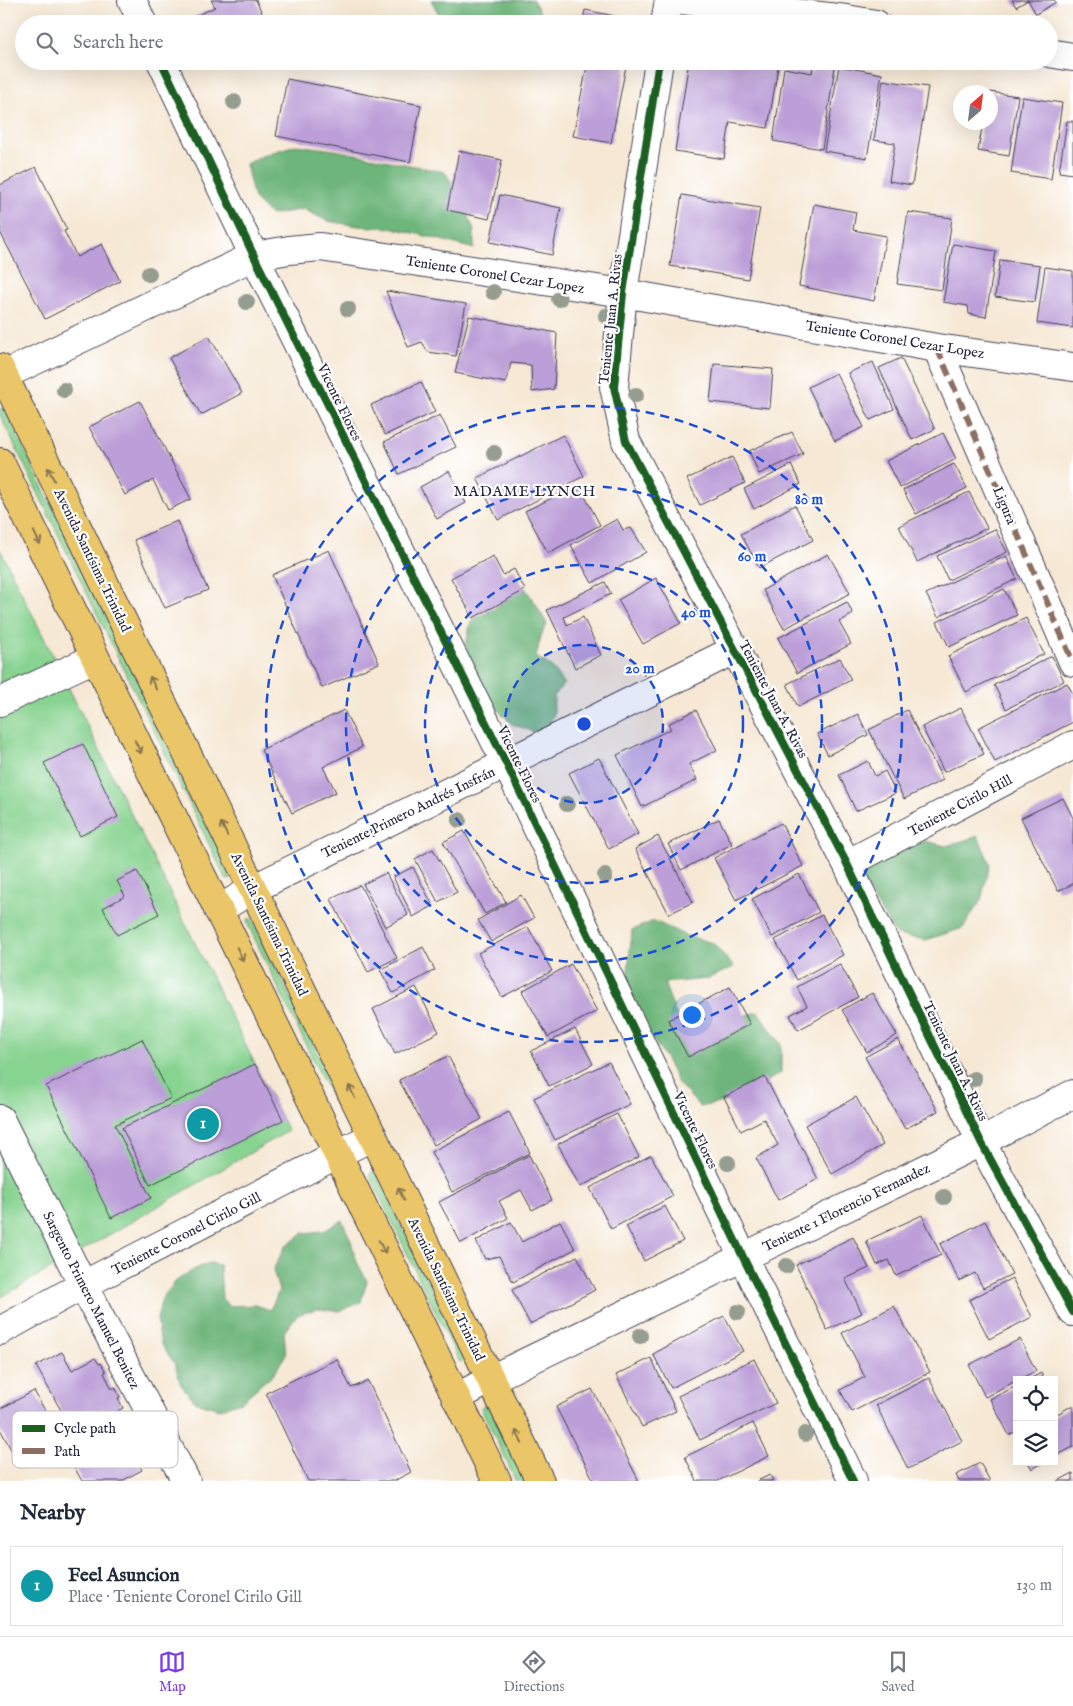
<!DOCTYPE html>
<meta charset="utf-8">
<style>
:root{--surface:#fff;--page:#f6f6f7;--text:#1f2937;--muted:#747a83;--line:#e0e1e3;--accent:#7c3aed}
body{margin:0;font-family:"IM FELL English",serif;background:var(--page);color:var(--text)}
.controls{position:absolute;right:15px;bottom:15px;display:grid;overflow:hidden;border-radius:0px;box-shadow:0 5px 20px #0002}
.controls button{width:45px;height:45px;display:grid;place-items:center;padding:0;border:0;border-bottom:1px solid var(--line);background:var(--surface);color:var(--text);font:25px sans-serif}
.compass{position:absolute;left:953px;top:85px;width:45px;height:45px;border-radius:50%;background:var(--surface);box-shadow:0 5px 20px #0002;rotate:28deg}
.you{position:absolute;left:691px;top:1014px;width:18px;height:18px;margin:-12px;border:4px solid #fff;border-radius:50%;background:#1a73e8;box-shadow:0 0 0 8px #1a73e833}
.badge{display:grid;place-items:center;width:32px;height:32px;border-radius:50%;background:var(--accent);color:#fff;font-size:16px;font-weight:700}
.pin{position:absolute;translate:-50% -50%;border:2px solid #fff;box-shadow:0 1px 5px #0006}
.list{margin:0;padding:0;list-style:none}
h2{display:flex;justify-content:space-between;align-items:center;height:65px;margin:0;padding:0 20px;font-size:21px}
h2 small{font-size:16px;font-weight:400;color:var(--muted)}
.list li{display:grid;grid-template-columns:32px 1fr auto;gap:15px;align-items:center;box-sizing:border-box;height:80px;margin:0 10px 10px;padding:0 10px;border:1px solid var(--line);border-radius:0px}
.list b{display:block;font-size:19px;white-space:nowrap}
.list p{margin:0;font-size:16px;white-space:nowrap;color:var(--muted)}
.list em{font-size:16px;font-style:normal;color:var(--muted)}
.icon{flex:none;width:28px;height:28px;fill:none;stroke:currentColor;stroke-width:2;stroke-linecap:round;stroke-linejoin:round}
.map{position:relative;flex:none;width:1073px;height:1481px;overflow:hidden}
.search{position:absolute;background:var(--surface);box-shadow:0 5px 20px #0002;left:15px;right:15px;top:15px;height:55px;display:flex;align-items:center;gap:12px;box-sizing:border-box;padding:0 18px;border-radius:28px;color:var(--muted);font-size:19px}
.sheet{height:155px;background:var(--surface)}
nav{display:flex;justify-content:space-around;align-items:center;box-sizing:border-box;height:70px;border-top:1px solid var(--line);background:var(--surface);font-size:14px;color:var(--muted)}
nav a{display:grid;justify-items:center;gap:2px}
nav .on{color:var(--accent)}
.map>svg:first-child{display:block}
.green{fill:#87d390;stroke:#547a66}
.forest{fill:#6db57a;stroke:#486c5a}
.building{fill:#bc9fd8}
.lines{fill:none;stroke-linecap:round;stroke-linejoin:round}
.street-casing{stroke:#424052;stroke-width:30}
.primary-casing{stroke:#424052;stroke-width:30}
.street{stroke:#fff;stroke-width:28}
.primary{stroke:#ebc669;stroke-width:28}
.quiet{stroke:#8d6e63;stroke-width:6;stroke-dasharray:12 6;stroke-linecap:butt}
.cycleway-casing{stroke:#fff;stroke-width:11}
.cycleway{stroke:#1b5e20;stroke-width:8}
.tree{fill:#959d90}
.oneway{stroke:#867452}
.ring{fill:none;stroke:#1d4ed8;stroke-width:2.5;stroke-dasharray:9 6}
.labels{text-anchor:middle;stroke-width:4.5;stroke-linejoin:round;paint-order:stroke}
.street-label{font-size:14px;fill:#22223b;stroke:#fff}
.neighbourhood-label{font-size:15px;letter-spacing:1px;fill:#22223b;stroke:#fff}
.key{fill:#fff;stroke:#bdbdc4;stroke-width:1}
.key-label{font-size:14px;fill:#22223b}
.centre{fill:#1d4ed8;stroke:#fff;stroke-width:2.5}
.ring-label{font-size:15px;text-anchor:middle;font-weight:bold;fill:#1d4ed8;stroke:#fff;stroke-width:4.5;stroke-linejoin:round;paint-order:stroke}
</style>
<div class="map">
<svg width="1073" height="1481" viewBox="0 0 1073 1481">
<rect width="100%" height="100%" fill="#fff"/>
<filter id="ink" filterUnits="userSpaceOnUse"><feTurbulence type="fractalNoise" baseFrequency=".02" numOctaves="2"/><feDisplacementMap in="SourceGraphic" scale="10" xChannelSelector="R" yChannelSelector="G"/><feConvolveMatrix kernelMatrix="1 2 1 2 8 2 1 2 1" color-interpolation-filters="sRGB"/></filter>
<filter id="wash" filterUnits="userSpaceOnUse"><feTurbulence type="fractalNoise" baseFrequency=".0096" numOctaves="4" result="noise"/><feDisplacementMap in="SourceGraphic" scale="20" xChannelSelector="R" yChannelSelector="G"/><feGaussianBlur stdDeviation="1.12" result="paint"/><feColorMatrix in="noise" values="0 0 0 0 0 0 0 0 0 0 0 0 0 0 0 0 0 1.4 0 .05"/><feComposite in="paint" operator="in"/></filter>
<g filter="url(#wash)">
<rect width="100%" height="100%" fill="#f6e8d4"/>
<path class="green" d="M0,408H4L232,876L230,880L226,879L0,415Z
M0,549L288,1131L0,1298Z
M248,919H252L341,1101V1105L338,1106L335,1105L247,923Z
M371,1172L376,1173L465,1358L462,1362L459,1361L370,1176Z
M484,1404L488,1405L525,1481H516L481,1408Z"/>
<path class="forest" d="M431,0H533L547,24H445L443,22Z
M296,145L335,150L445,172L460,196L474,230V249L430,237L393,228L358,226L327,221L303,209L271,215L254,199L246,164L266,154Z
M525,588L536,604L547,624L541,636L536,657L551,666L564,684L554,695V714L548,727L534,732L512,724L493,705L475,678L466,645L471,621L492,610Z
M978,836L990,864L981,900L963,928L926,940L896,935L856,871L885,854L925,841L946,846Z
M654,921L687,936L713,943L734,967L707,979L664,983L690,1051L729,1019L758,1012L781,1044V1073L749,1091L728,1101L700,1107L677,1082L666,1059L632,1008L628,971L632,930Z
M342,1220L351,1241L357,1262L367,1281L361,1302L340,1311L317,1309L297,1315L284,1332L286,1354L275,1372L241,1402L219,1409L196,1402L181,1385L175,1364L161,1344L157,1319L162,1298L176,1281L195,1269L209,1263L220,1265L222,1299L230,1306L256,1305L270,1310L279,1291L273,1270L285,1247L303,1233L324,1231Z"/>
<g id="blocks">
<path class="building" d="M211,0H256L267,24H187L185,21L215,7Z
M1012,0H1054L1056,2L1036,14L1028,0L1016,7Z
M585,10L635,20L634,24H582Z
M588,61H627L611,143L573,136Z
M689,61H779L768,128L730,122L724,159L675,151Z
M814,61H836L822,149L773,141L784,68L812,73Z
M839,66L882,74L867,158L824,151Z
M287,79L421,105L410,162L276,136Z
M883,80L928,87L912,185L889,181L895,143L874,140Z
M990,92L1018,96L1009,156L978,151L983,122H990Z
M1022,97L1062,103L1051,179L1011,173Z
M1067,121H1073V174L1059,172Z
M459,151L502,160L489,219L447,210Z
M36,167L67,230L64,231L77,257L102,244L120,281L45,319L0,232V185Z
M500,195L561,208L552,255L490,242Z
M682,195L760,208L748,279L670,266Z
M814,204L856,212L853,230L886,236L874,301L799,286Z
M908,212L952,218L942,290L897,284Z
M953,244L996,251L986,317L969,314L968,306L943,302Z
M1000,260L1040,265L1035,302L995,297Z
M1045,267L1073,271V328L1037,323Z
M386,291L466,304L456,356L428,352L422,342L408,347Z
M469,316L557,333L554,389L532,392L531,365L511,363L506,383L455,373Z
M209,336L242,393L201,415L169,358Z
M901,358L935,429L912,440L879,368Z
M873,362L894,409L870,420L848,373Z
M714,364L773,369L770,408L710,402Z
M836,373L864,427L835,441L808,387Z
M421,382L435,412L385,435L371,405Z
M140,401L191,499L168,510L153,480L125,495L89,427Z
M440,415L456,447L399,474L384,442Z
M792,432L803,454L759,474L749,451Z
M943,433L956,459L900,488L886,461Z
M563,435L584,476L498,520L477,478Z
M732,457L745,483L700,505L687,479Z
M954,464L967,488L916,514L903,490Z
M791,465L801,484L754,509L744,489Z
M449,471L466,503L437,519L420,487Z
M579,485L600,525L548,553L525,511Z
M969,492L987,528L917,562L899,526Z
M795,505L813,540L759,568L741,534Z
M617,519L623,530L631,528L646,552L592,583L571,545Z
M177,521L208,590L165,608L134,540Z
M995,529L1007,552L948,580L937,556Z
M329,550L379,663L322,688L272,575Z
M828,554L850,593L784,629L763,590Z
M493,556L503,575L514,569L525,590L473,618L451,578Z
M1006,556L1017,579L938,617L926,594Z
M656,578L681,623L643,644L618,600Z
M605,582L611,594L564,617L567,625L583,617L601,655L575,668L547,610Z
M1004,589L1017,615L949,647L937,622Z
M847,602L853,614L839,622L851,644L797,673L778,638Z
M1026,618L1044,654L966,692L948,656Z
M1052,656L1064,681L1006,709L994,685Z
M840,658L851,680L798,707L787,684Z
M1067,683L1073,694V722L995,762L978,728Z
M961,708L984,754L944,772L922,727Z
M344,710L362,747L323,767L336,792L292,813L261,750Z
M696,710L717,750L689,764L697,780L642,807L617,755L671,729L668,724Z
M907,710L943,780L904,799L869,730Z
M858,714L868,735L828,755L817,734Z
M83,744L118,817L80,836L44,763Z
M599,758L638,834L609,849L569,773Z
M868,761L875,776L885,771L896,793L856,811L839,775Z
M1063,798L1073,818V884L1058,891L1021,818Z
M719,819L732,844L681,870L668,844Z
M781,823L803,866L736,900L714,858Z
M464,831L506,902L485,914L443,842Z
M658,836L693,902L669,914L635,849Z
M433,849L457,892L438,902L415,859Z
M413,867L433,906L413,917L393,877Z
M137,871L159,914L117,935L103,908L125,896L117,881Z
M386,873L408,915L385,927L363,884Z
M799,874L819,912L772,937L752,899Z
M360,885L397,958L368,972L331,899Z
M521,895L534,918L491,942L478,920Z
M822,915L843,955L797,980L775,940Z
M528,927L552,971L502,997L478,953Z
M423,947L435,970L393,993L380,970Z
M571,964L597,1011L548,1037L522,991Z
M840,964L858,997L798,1030L790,1015L807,1006L797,987Z
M416,987L439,1032L395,1054L373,1009Z
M730,987L750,1024L688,1057L668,1020Z
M872,993L897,1035L867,1052L842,1010Z
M575,1029L593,1064L549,1086L531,1051Z
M142,1039L171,1098L115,1125L151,1198L111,1218L46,1086Z
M898,1039L938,1111L905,1129L865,1057Z
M448,1056L482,1119L434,1145L399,1080Z
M609,1062L630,1104L555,1140L534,1098Z
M255,1064L283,1120L150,1185L122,1128Z
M765,1077L818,1179L778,1200L756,1158L778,1145L764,1119L741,1131L724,1097Z
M856,1097L883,1145L832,1174L805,1125Z
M509,1112L530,1153L452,1192L431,1152Z
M617,1114L639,1157L580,1187L558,1144Z
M529,1155L552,1200L532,1210L521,1190L499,1201L508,1218L461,1243L439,1202Z
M651,1155L673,1196L611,1229L590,1188Z
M665,1206L683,1241L644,1261L626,1226Z
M922,1215L941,1255L896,1276L889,1260L877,1265L866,1241Z
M560,1221L575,1249L513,1282L499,1256L485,1259L476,1241L511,1222L522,1242Z
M985,1221L1012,1274L983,1288L975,1273L959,1281L940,1244Z
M853,1237L869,1268L845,1279L862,1313L827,1330L796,1265Z
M577,1256L595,1290L530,1324L512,1290Z
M1012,1278L1032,1317L989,1339L969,1300Z
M894,1306L930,1372L852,1412L840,1390L865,1377L842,1333Z
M724,1316L743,1351L671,1388L653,1354Z
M1020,1339L1036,1371L1017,1380L985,1397L969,1365Z
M62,1352L72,1370L95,1358L99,1364L101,1363L106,1372L104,1373L112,1389L115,1387L120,1397L118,1398L123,1408L75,1435L36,1366Z
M651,1358L676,1411L642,1427L616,1375Z
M337,1359L351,1388L368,1381L411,1472L396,1480L397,1481H308L266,1393Z
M754,1359L776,1403L700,1440L678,1396Z
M1041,1373L1044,1380H1028Z
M929,1378L962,1441L908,1469L876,1405Z
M1017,1386V1431L1009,1435L990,1399Z
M592,1389L639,1481H594L556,1407Z
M34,1391L64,1444L21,1468L0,1429V1409Z
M1073,1405V1447L1054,1457V1416Z
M753,1423L769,1456L718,1481H697L685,1457Z
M121,1432L142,1470L122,1481H82L70,1460Z
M1028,1462H1045L1032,1469Z
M980,1463L990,1481H959L956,1475Z
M1073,1473V1481H1058Z
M770,1475L773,1481H757Z"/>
</g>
</g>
<g filter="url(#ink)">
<use href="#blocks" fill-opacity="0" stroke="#424052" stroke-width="1"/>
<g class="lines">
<g class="street-casing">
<path id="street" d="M132,0L143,24
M682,0L846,19L876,24
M665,24L669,0
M1049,53L1073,57
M161,61L254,256L506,763L743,1257L853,1481
M659,61L623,293L614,387L626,441L847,864L981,1142L1073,1312
M937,348L1073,662
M0,377L254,256L289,250L320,247L623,293L937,348L1073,367
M0,702L95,658
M847,864L1073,745
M218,910L253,889L734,650
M0,1119L83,1285L186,1481
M0,1331L83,1285L373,1136
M456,1398L491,1379L981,1142L1073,1094"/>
</g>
<g class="primary-casing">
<path id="primary" d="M0,368L540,1481
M0,462L497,1481"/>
</g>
<use href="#street" class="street"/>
<use href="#primary" class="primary"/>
<path class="quiet" d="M937,348L1073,662"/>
<g class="cycleway-casing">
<path id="cycleway" d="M161,61L254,256L506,763L743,1257L853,1481
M659,61L623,293L614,387L626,441L847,864L981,1142L1073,1312"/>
</g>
<use href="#cycleway" class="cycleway"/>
</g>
<g class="tree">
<circle cx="234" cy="102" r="8"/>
<circle cx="149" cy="274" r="8"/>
<circle cx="493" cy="292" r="8"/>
<circle cx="559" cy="299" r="8"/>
<circle cx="247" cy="302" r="8"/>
<circle cx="348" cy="309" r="8"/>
<circle cx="606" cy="316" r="8"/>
<circle cx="64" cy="390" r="8"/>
<circle cx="636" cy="395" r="8"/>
<circle cx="494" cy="453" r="8"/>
<circle cx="567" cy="804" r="8"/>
<circle cx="459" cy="820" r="8"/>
<circle cx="605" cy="876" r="8"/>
<circle cx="974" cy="1079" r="8"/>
<circle cx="728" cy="1163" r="8"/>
<circle cx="944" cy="1197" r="8"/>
<circle cx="786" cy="1266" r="8"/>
<circle cx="738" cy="1312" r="8"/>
<circle cx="640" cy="1336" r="8"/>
<circle cx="805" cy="1434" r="8"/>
</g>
<defs><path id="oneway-shaft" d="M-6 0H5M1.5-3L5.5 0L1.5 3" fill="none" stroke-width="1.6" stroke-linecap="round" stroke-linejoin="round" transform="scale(1.25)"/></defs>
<g class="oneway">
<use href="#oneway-shaft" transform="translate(51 474) rotate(-116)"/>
<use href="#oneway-shaft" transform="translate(37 538) rotate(64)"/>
<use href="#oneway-shaft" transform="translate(153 683) rotate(-116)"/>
<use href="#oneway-shaft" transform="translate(138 747) rotate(64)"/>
<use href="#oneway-shaft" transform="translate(224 829) rotate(-116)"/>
<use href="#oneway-shaft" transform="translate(240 954) rotate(64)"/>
<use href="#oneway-shaft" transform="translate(352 1092) rotate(-116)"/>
<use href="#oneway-shaft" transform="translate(401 1194) rotate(-116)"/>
<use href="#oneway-shaft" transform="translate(382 1247) rotate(64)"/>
<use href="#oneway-shaft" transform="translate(519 1437) rotate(-116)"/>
</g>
</g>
<circle cx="584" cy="724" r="79" fill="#1d4ed8" fill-opacity=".12"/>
<g class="ring">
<circle cx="584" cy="724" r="79"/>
<circle cx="584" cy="724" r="159"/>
<circle cx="584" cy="724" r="238"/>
<circle cx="584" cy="724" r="318"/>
</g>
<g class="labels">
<g class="street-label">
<text transform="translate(495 274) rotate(9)" y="5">Teniente Coronel Cezar Lopez</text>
<text transform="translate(610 319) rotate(-84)" y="5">Teniente Juan A. Rivas</text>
<text transform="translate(895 339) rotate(9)" y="5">Teniente Coronel Cezar Lopez</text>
<text transform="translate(340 402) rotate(64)" y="5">Vicente Flores</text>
<text transform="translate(1005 505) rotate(67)" y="5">Ligura</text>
<text transform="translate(93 560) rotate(64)" y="5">Avenida Santísima Trinidad</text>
<text transform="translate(774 699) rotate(62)" y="5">Teniente Juan A. Rivas</text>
<text transform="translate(520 764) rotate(64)" y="5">Vicente Flores</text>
<text transform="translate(960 805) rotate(-28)" y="5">Teniente Cirilo Hill</text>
<text transform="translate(408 812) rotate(-26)" y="5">Teniente Primero Andrés Insfrán</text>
<text transform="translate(270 924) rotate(64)" y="5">Avenida Santísima Trinidad</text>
<text transform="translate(956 1061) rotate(64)" y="5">Teniente Juan A. Rivas</text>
<text transform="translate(696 1130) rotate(64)" y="5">Vicente Flores</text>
<text transform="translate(846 1207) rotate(-26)" y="5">Teniente 1 Florencio Fernandez</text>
<text transform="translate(186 1233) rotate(-27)" y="5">Teniente Coronel Cirilo Gill</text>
<text transform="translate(447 1289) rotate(64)" y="5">Avenida Santísima Trinidad</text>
<text transform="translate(92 1300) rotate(63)" y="5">Sargento Primero Manuel Benitez</text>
</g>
<g class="neighbourhood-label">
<text x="525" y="496">MADAME LYNCH</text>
</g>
</g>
<rect x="12" y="1411" width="166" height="57" rx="8" class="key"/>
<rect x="22" y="1425" width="23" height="7" fill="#1b5e20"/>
<rect x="22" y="1448" width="23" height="6" fill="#8d6e63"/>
<g class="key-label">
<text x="54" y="1433">Cycle path</text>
<text x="54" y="1456">Path</text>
</g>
<circle cx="584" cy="724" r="8" class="centre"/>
<g class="ring-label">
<text x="809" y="504">80 m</text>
<text x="752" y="561">60 m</text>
<text x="696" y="617">40 m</text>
<text x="640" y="673">20 m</text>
</g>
</svg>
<div class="controls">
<button><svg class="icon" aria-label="locate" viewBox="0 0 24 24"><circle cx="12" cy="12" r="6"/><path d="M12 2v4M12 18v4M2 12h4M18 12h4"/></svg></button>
<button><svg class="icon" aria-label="layers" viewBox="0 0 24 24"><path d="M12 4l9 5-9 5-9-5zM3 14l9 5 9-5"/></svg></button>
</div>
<svg class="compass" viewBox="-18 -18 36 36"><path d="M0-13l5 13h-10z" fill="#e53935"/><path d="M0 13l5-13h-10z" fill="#747a83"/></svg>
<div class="you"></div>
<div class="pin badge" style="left:203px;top:1124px;background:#0f9aa8">1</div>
<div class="search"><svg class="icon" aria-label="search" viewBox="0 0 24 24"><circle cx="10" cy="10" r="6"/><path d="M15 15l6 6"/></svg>Search here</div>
</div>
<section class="sheet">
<h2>Nearby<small></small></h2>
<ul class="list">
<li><span class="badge" style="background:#0f9aa8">1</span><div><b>Feel Asuncion</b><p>Place · Teniente Coronel Cirilo Gill</p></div><em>130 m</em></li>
</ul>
</section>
<nav>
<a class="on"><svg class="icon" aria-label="map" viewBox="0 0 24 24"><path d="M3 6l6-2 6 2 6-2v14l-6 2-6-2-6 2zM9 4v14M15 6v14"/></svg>Map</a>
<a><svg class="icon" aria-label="directions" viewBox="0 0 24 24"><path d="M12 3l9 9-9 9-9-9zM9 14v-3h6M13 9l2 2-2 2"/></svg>Directions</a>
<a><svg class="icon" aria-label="saved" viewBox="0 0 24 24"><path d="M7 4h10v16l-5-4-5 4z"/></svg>Saved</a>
</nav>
